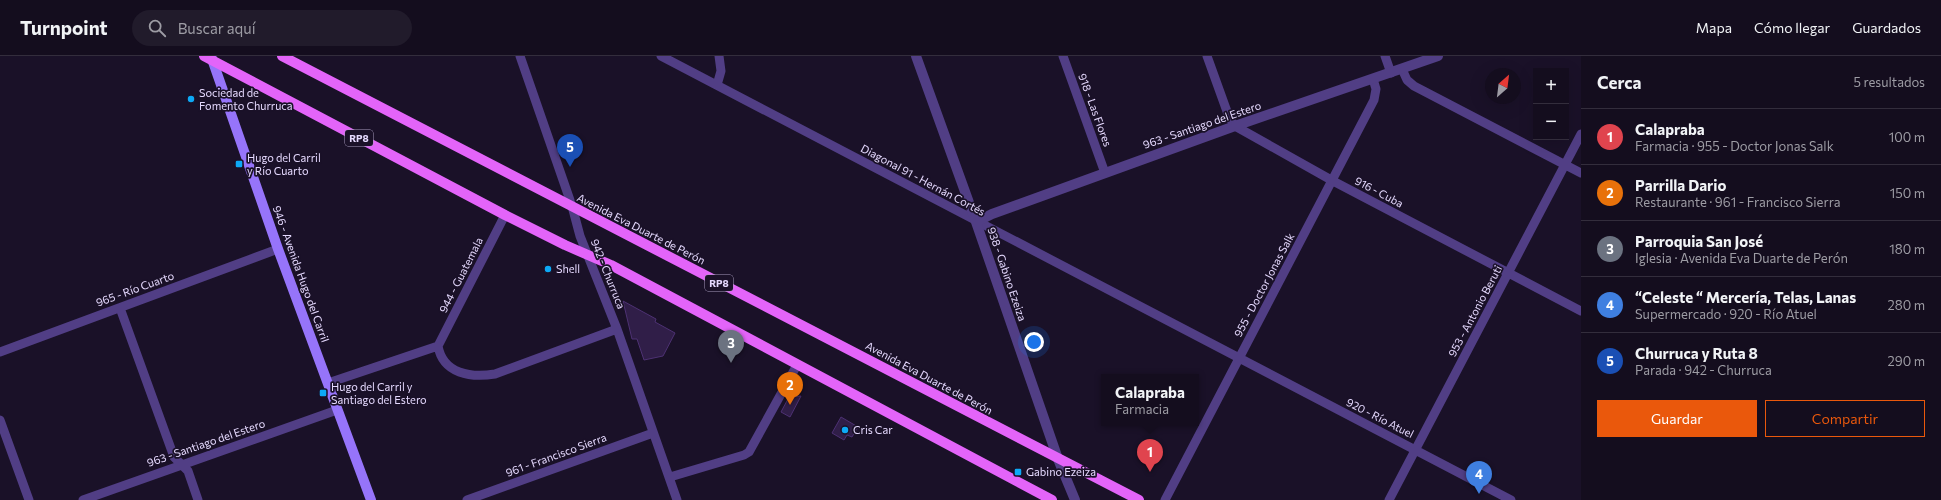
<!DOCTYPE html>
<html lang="es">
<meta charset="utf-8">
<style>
:root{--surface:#140d1e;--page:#211b2b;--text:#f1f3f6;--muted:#9d9ca4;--line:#332d3c;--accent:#ea580c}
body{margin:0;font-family:Commissioner,sans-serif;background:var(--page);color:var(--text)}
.controls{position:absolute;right:12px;top:12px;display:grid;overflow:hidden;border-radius:0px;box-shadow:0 4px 16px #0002}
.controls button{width:36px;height:36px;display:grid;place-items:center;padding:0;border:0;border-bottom:1px solid var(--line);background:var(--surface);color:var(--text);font:20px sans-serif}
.compass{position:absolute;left:1485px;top:12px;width:36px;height:36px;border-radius:50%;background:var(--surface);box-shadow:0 4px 16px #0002;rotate:28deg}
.you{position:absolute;left:1034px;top:286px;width:14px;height:14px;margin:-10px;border:3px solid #fff;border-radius:50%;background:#1a73e8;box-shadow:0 0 0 6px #1a73e833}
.badge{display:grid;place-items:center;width:26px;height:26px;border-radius:50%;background:var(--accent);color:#fff;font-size:13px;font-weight:700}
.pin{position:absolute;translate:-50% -33px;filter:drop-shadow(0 1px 2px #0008)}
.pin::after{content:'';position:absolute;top:21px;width:14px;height:12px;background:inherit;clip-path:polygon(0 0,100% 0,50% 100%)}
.popup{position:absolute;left:1101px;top:318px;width:98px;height:52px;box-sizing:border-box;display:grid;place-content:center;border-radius:0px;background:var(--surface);filter:drop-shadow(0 1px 3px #0005);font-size:13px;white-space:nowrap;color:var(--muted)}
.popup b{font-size:15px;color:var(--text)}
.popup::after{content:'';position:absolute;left:50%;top:100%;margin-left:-8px;border:8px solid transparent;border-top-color:var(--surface)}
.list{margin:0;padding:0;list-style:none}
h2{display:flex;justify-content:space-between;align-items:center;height:52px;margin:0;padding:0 16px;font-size:17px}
h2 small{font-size:13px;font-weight:400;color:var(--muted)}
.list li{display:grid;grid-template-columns:26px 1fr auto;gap:12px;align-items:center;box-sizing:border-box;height:56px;padding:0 16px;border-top:1px solid var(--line)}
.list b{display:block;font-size:15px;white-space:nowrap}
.list p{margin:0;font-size:13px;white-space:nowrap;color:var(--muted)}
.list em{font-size:13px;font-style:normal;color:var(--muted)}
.actions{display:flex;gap:8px;padding:12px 16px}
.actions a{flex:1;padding:9px 0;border:1px solid var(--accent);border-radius:0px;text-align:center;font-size:14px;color:var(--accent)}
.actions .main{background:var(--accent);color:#fff}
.icon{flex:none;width:22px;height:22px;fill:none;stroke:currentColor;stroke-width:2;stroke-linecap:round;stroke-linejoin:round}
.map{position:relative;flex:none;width:1581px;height:444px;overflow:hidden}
header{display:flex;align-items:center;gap:24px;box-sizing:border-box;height:56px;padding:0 20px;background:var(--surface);border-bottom:1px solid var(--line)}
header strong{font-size:19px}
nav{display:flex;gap:22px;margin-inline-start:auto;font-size:14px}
.search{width:280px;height:36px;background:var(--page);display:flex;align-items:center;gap:10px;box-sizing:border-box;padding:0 14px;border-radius:22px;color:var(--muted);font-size:15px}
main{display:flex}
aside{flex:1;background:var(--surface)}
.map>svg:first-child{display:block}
.building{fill:#301e48;stroke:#4d3173}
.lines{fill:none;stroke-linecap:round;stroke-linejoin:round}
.minor{stroke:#513e85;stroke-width:9}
.tertiary{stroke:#513e85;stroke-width:10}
.secondary{stroke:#9674fa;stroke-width:10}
.primary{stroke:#e364f9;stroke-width:10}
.poi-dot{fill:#0da9f6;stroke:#1a1128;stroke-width:1.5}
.labels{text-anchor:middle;stroke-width:3.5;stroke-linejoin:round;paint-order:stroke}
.shield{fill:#1a1128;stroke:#a89dbe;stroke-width:1}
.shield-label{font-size:10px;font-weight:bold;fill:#e5d9fe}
.poi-label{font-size:11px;fill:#e5d9fe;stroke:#1a1128;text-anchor:start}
.street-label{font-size:11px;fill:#e5d9fe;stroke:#1a1128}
</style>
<header>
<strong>Turnpoint</strong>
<div class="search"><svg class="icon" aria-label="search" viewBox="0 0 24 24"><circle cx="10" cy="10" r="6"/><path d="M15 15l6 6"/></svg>Buscar aquí</div>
<nav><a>Mapa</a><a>Cómo llegar</a><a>Guardados</a></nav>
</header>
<main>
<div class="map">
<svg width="1581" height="444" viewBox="0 0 1581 444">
<rect width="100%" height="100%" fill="#1a1128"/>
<path class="building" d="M623,245L656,263L655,266L675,277L663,300L644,304L637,283H632Z
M801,340L790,361L781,356L789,341Z
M841,361L858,371L852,381L847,379L844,384L832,377Z"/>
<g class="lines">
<path class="minor" d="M520,0L572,150L580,180L617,273L677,444
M661,0L1511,444
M1063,0L1105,117
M1207,0L1229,61L1235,70L1333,125L1581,255
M1385,0L1391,17
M1402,13L1407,24L1414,30L1581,117
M717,29L721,15L719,0
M120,252L174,401L188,415L198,444
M438,290C443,318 471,322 495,318L617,273
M438,290L505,159
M0,296L278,193
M328,327L438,290
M0,364L29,444
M670,421L744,399L749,396L797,309
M83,444L337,354
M467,444L653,377
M1165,444L1374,44L1376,33L1373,23
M1389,444L1581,78"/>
<path class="tertiary" d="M916,0L976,166L1058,403L1075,444
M976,166L992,158L1235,70L1438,0"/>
<path class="secondary" d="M211,0L278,193L371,444"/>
<path class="primary" d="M204,0L505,159L565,189L611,209L1052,444
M282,0L1139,444"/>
</g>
<g class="poi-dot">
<circle cx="191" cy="43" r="4"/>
<rect x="235" y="104" width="8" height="8" rx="2"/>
<circle cx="548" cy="213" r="4"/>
<rect x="319" y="333" width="8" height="8" rx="2"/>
<circle cx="845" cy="374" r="4"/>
<rect x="1014" y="412" width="8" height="8" rx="2"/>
</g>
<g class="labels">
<g class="shield">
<rect x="345" y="74" width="28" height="16" rx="3"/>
<rect x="705" y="219" width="28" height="16" rx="3"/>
</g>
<g class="shield-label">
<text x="359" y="86">RP8</text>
<text x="719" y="231">RP8</text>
</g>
<g class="poi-label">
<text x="199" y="41">Sociedad de<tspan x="199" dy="13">Fomento Churruca</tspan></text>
<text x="247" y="106">Hugo del Carril<tspan x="247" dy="13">y Río Cuarto</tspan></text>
<text x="556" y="217">Shell</text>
<text x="331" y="335">Hugo del Carril y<tspan x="331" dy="13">Santiago del Estero</tspan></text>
<text x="853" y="378">Cris Car</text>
<text x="1026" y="420">Gabino Ezeiza</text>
</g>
<g class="street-label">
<text transform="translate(1095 54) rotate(70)" y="4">918 - Las Flores</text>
<text transform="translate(1202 69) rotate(-19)" y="4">963 - Santiago del Estero</text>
<text transform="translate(923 124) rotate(28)" y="4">Diagonal 91 - Hernán Cortés</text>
<text transform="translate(1379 136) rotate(28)" y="4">916 - Cuba</text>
<text transform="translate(641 173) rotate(27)" y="4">Avenida Eva Duarte de Perón</text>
<text transform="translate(301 218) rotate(70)" y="4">946 - Avenida Hugo del Carril</text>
<text transform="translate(608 218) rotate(68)" y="4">942 - Churruca</text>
<text transform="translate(1007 218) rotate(71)" y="4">938 - Gabino Ezeiza</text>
<text transform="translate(461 219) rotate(-63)" y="4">944 - Guatemala</text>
<text transform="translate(1264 229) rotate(-62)" y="4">955 - Doctor Jonas Salk</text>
<text transform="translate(135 233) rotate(-20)" y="4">965 - Río Cuarto</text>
<text transform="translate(1475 255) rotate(-62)" y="4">953 - Antonio Beruti</text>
<text transform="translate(929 322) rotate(28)" y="4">Avenida Eva Duarte de Perón</text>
<text transform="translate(1380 362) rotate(27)" y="4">920 - Río Atuel</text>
<text transform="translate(206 387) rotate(-19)" y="4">963 - Santiago del Estero</text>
<text transform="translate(556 399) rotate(-20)" y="4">961 - Francisco Sierra</text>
</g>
</g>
</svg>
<div class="controls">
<button>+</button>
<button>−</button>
</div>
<svg class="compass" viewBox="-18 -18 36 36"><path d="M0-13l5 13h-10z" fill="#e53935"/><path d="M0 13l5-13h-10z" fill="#9d9ca4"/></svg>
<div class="you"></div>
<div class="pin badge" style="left:1150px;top:416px;background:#e0444e">1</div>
<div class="popup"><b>Calapraba</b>Farmacia</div>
<div class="pin badge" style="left:790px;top:349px;background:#e8710a">2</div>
<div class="pin badge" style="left:731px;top:307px;background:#6b7280">3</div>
<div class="pin badge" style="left:1479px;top:438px;background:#3f7fe0">4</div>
<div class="pin badge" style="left:570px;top:111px;background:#1a4fb4">5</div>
</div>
<aside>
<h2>Cerca<small>5 resultados</small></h2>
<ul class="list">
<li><span class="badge" style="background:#e0444e">1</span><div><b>Calapraba</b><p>Farmacia · 955 - Doctor Jonas Salk</p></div><em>100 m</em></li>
<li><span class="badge" style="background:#e8710a">2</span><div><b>Parrilla Dario</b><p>Restaurante · 961 - Francisco Sierra</p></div><em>150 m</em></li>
<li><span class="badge" style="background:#6b7280">3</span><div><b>Parroquia San José</b><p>Iglesia · Avenida Eva Duarte de Perón</p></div><em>180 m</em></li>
<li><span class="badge" style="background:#3f7fe0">4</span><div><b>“Celeste “ Mercería, Telas, Lanas</b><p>Supermercado · 920 - Río Atuel</p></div><em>280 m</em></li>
<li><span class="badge" style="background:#1a4fb4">5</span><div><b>Churruca y Ruta 8</b><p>Parada · 942 - Churruca</p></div><em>290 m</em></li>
</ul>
<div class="actions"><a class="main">Guardar</a><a>Compartir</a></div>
</aside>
</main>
